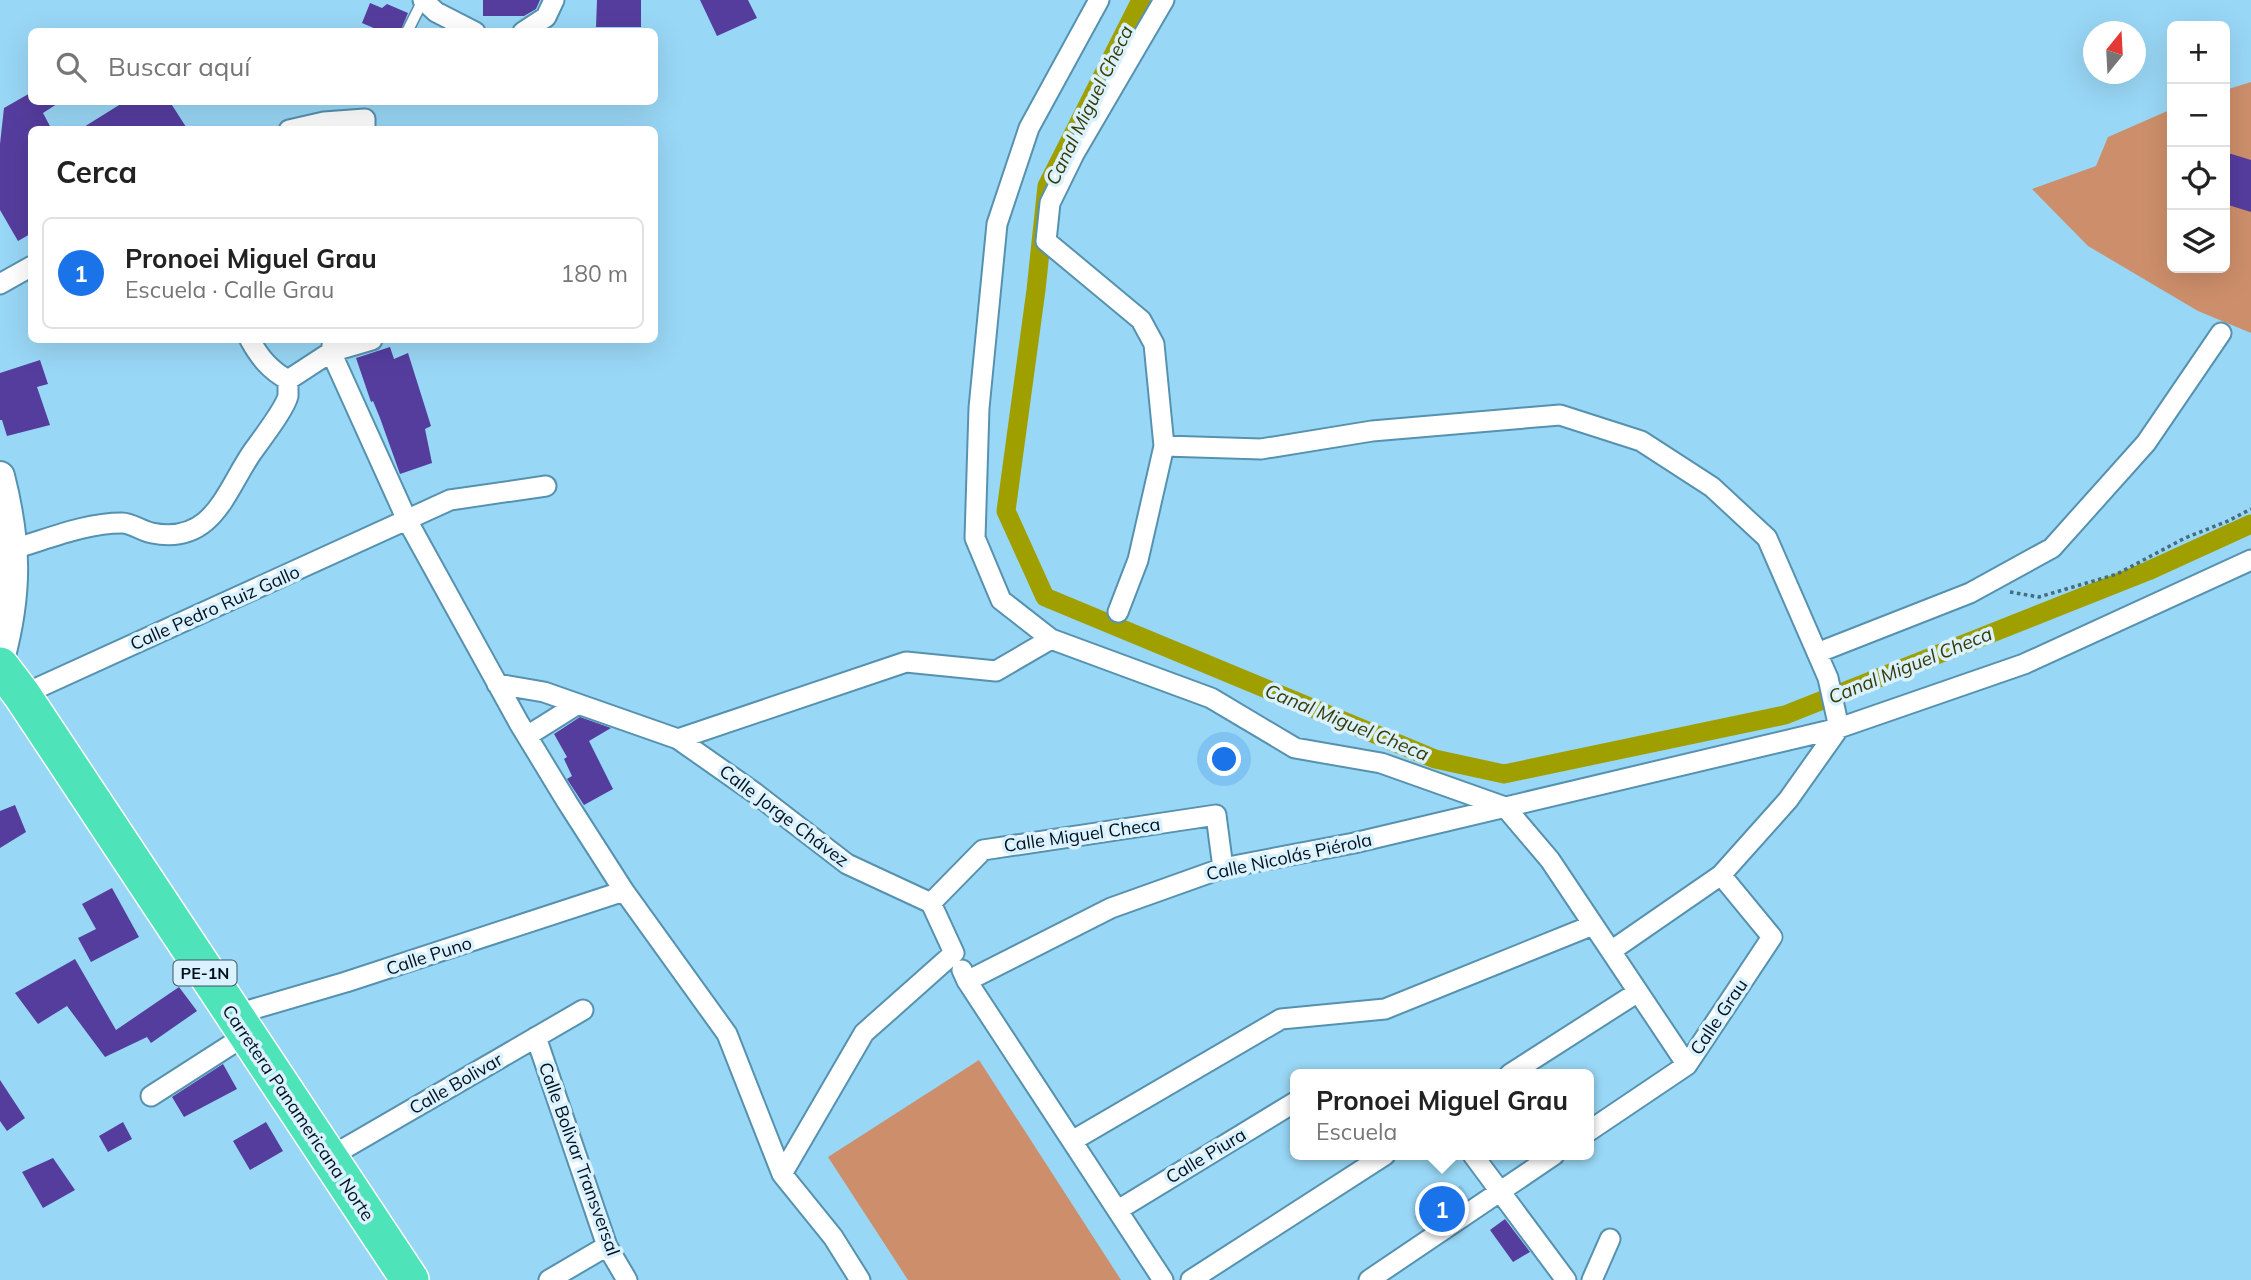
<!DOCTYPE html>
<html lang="es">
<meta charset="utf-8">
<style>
:root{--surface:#fff;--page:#f2f2f2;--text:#222;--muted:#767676;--line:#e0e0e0;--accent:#1a73e8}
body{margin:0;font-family:Mulish,sans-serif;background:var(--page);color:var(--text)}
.controls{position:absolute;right:21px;top:21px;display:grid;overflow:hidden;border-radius:10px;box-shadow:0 7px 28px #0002}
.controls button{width:63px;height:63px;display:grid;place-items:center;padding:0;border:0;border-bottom:2px solid var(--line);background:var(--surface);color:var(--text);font:35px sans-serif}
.compass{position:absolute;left:2083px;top:21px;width:63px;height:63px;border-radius:50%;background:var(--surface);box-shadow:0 7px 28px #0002;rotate:18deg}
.you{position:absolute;left:1225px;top:760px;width:24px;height:24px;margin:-18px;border:5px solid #fff;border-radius:50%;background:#1a73e8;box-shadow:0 0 0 10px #1a73e833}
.badge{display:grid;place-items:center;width:46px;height:46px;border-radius:50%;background:var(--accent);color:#fff;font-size:23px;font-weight:700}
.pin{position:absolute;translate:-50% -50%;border:4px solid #fff;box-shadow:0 2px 7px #0006}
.popup{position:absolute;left:1290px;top:1069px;width:304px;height:91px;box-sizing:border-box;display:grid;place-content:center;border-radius:10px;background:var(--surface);filter:drop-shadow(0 2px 5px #0005);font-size:23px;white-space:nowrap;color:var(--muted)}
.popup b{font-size:26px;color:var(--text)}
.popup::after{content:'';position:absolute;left:50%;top:100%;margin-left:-14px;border:14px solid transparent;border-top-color:var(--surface)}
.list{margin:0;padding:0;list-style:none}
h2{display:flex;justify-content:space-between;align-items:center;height:91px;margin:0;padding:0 28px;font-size:30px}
h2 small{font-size:23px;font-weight:400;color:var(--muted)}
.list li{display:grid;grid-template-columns:46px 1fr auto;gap:21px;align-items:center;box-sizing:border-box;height:112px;margin:0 14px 14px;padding:0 14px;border:2px solid var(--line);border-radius:10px}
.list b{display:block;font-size:26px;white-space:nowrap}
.list p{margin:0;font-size:23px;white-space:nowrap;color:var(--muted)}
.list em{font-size:23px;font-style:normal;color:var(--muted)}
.icon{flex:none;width:38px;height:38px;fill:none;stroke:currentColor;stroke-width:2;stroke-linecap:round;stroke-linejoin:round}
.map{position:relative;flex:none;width:2251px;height:1280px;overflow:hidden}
.search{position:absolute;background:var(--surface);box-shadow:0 7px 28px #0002;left:28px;top:28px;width:630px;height:77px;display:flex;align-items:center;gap:18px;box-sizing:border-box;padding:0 24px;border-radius:10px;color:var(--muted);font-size:26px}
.panel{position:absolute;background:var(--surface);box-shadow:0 7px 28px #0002;left:28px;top:126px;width:630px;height:217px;border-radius:10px}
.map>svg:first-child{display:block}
.built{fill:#84caed}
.green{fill:#cd8f6b}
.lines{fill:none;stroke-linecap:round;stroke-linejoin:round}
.canal{stroke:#9fa000;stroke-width:19}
.building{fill:#553d9e}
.lane-casing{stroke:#5692af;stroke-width:13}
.street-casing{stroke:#5692af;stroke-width:23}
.secondary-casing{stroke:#5692af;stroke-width:32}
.highway-casing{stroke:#fff;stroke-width:40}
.path{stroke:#466c80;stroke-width:3.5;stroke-dasharray:3.5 3.5;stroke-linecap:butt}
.lane{stroke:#fff;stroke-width:10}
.street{stroke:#fff;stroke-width:19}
.secondary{stroke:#fff;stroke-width:28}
.highway{stroke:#4ee3b8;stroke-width:37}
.labels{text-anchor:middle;stroke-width:7;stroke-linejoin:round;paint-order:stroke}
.shield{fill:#daf2ff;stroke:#41545f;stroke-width:2}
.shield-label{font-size:16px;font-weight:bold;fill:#00101b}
.street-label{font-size:18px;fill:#00101b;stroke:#daf2ff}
.water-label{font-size:19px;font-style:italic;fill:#393a02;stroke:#daf2ff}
</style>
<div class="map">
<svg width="2251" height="1280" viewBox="0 0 2251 1280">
<rect width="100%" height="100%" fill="#99d7f6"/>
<path class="built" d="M1461,1185L1470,1200L1424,1231L1414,1217Z"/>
<path class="green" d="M2251,82V333L2198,311L2088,246L2032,189L2096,166L2108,137L2172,109V268H2225V90Z
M979,1060L1121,1280H908L828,1157Z"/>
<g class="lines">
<path class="canal" d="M1141,0L1047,186L1036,290L1006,511L1045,597L1435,759L1504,774L1785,715L2148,571L2251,524"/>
</g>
<path class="building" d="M483,0H540L536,9L524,16H483Z
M597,0H641V27H596Z
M700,0H748L757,18L717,36Z
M370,3L382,8L387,4L408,13L400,32H383L362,23Z
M32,92V102H60L43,113L52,130H32V233L18,241L0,210V144L4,108Z
M124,102H170L188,130H79Z
M2225,152L2251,160V212L2225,204Z
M390,347L394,359L408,353L431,426L425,429L432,463L400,474L380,418L373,401L371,402L356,358Z
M40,360L48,384L37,387L50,425L7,436L2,420H0V373Z
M580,717L611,728L589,741L613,789L584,805L567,779L572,776L564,759L567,757L554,734Z
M15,805L26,832L0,848V811Z
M112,888L139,937L91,962L78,938L96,929L82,904Z
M75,959L116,1030L179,987L197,1011L151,1043L147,1037L105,1057L67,1006L38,1024L15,993Z
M223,1064L237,1089L184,1117L172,1097Z
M0,1080L25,1118L7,1131L0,1121Z
M123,1122L132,1139L108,1152L99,1136Z
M266,1122L283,1151L250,1170L233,1141Z
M53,1158L75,1190L43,1208L22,1172Z
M1505,1219L1530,1252L1513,1262L1490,1230Z"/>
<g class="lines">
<g class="lane-casing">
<path id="lane" d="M407,32L422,2"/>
</g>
<g class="street-casing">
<path id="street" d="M423,0L436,12L475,32
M1099,0L1029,128L997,224L979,408L975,538L1001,600L1051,639L1211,698L1295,748L1381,763L1505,807L1550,860L1687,1065
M523,32L546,17L554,0
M289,130L324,122L365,119V130
M0,284L32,266
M250,340C260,358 270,370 288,380
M333,340L331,352L407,520L519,723L567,802L624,891L727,1034L782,1174L833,1237L860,1280
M1164,446L1261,449L1372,431L1560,415L1641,441L1712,487L1767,538L1828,678L1839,728L1788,800L1721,875L1611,951
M13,549C48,539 85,523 122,523C132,523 141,531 152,533C212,545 225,493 251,454C260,441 285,409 288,396C288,391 288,385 288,380L331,352L372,340
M1118,612L1138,560L1164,446L1154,344L1141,320L1046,241L1050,203L1074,154L1164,0
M1817,653L1970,593L2052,548L2146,443L2221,333
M497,684L544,692L678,739L755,793L847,864L931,903
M22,695L450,500L546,486
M527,736L578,704
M678,739L906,662L996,671L1051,639
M962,970L967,981L1163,1280
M967,981L1111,908L1223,868L1354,843L1839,728L2024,664L2251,560
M233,1015L346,982L624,891
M536,1037L607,1246L627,1280
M1510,1074L1638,992
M151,1096L246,1035
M1589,1131L1687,1065L1772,937L1721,875
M1072,1141L1281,1019L1385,1009L1593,925
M1473,1155L1566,1280
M328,1158L583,1010
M782,1174L864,1033L954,953L931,903L983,850L1216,815L1223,868
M1118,1210L1295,1102
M549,1280L607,1246
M1191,1280L1385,1155
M1369,1280L1554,1155
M1592,1280L1610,1239"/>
</g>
<g class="secondary-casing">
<path id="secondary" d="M0,476C17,543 18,592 0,659"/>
</g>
<g class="highway-casing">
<path id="highway" d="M0,666L22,695L410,1280"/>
</g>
<path class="path" d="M2010,592L2039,597L2117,574L2185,538L2228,521L2251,509"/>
<use href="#lane" class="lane"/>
<use href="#street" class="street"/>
<use href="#secondary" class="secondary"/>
<use href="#highway" class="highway"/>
</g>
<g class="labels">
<rect class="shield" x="173.5" y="960.5" width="63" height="25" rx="5"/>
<g class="shield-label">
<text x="205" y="979">PE-1N</text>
</g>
<g class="street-label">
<text transform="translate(215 608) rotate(-24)" y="6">Calle Pedro Ruiz Gallo</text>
<text transform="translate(784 816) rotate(37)" y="6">Calle Jorge Chávez</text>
<text transform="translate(1082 835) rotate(-8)" y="6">Calle Miguel Checa</text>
<text transform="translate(1289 857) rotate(-12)" y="6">Calle Nicolás Piérola</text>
<text transform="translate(429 956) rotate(-18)" y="6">Calle Puno</text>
<text transform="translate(1719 1017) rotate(-56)" y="6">Calle Grau</text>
<text transform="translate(456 1084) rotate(-30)" y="6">Calle Bolivar</text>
<text transform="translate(298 1113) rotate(56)" y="6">Carretera Panamericana Norte</text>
<text transform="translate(1206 1156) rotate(-31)" y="6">Calle Piura</text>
<text transform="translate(579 1159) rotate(70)" y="6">Calle Bolivar Transversal</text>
</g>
<g class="water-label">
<text transform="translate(1089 105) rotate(-64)" y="7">Canal Miguel Checa</text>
<text transform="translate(1910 665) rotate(-22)" y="7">Canal Miguel Checa</text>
<text transform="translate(1347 722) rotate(22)" y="7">Canal Miguel Checa</text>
</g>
</g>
</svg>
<div class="controls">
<button>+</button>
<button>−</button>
<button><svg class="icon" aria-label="locate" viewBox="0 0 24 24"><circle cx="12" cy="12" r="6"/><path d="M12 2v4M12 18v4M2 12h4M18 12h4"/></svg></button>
<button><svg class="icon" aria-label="layers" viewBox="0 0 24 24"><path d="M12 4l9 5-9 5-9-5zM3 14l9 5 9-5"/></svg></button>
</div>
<svg class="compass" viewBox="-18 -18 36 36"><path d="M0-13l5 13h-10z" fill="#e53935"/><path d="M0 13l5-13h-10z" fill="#767676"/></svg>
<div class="you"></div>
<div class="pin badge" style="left:1442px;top:1209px">1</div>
<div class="popup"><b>Pronoei Miguel Grau</b>Escuela</div>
<div class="search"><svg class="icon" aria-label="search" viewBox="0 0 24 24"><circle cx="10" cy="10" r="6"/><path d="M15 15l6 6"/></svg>Buscar aquí</div>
<section class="panel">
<h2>Cerca<small></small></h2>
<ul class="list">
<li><span class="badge">1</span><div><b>Pronoei Miguel Grau</b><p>Escuela · Calle Grau</p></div><em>180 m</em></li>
</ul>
</section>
</div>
